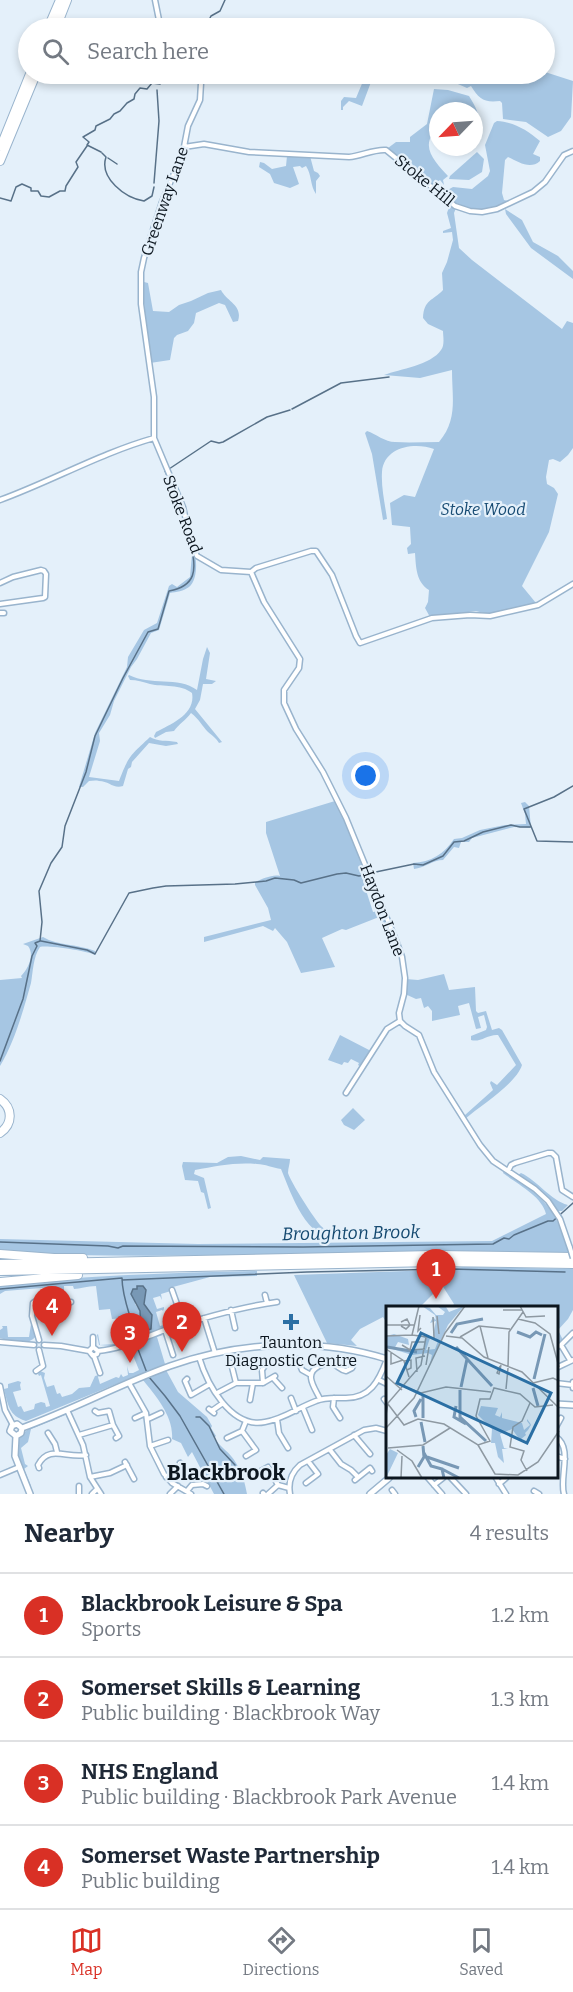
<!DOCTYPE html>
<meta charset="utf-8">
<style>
:root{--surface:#fff;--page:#f6f6f7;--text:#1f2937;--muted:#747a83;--line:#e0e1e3;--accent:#d93025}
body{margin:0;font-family:Bitter,serif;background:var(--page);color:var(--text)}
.compass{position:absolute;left:429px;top:102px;width:54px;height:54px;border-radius:50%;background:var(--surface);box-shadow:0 3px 9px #0003;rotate:245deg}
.you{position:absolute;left:366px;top:776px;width:21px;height:21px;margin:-15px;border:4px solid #fff;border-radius:50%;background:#1a73e8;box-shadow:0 0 0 9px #1a73e833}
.badge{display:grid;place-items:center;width:39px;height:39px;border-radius:50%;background:var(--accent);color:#fff;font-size:20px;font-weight:700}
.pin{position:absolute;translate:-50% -50px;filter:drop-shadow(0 2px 3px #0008)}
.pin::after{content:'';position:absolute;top:32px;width:21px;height:18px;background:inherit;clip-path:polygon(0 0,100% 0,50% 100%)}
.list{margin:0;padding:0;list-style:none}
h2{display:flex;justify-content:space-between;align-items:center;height:78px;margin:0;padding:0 24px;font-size:26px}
h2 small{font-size:20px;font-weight:400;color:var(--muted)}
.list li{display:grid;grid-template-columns:39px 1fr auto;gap:18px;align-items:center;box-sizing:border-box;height:84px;padding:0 24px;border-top:2px solid var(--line)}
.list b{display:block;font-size:22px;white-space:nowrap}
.list p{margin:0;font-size:20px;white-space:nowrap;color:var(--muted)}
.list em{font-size:20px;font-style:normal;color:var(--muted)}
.icon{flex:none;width:33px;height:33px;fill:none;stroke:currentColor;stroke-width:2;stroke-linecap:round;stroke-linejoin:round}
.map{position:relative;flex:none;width:573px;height:1494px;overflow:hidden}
.search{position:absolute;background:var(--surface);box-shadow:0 3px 9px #0003;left:18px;right:18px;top:18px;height:66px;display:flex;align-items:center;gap:15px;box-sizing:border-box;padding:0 21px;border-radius:33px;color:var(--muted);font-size:22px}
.sheet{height:414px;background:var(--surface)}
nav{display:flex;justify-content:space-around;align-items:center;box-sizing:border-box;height:84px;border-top:2px solid var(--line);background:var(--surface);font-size:16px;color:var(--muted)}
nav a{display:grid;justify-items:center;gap:3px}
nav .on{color:var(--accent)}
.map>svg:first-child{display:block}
.green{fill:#a6c6e3;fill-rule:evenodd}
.water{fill:#7898b5;stroke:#587188;stroke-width:1.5}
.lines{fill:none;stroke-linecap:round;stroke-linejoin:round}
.stream{stroke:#587188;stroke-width:1.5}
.street-casing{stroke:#99b4cd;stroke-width:7}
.secondary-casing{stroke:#99b4cd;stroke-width:8}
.highway-casing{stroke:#99b4cd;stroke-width:10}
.street{stroke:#fff;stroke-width:4}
.secondary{stroke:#fff;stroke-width:5}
.highway{stroke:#fff;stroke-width:8}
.street-bridge-casing{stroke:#99b4cd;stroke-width:7;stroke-linecap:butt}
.street-bridge{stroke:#fff;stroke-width:4}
.poi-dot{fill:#2b6fa4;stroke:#e4f0fa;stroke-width:2}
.labels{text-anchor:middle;stroke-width:4.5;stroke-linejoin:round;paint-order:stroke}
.street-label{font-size:16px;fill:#0c161f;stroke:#e4f0fa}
.park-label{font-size:16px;font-style:italic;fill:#174b73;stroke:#e4f0fa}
.poi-label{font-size:16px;fill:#0c161f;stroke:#e4f0fa}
.water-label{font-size:18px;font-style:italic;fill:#13486f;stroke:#e4f0fa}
.district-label{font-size:22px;font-weight:bold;fill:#0c161f;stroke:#e4f0fa}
.inset-river{fill:none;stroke:#7898b5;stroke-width:3}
.inset-road{fill:none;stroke:#8e99a2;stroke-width:1.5}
.view{fill:#2b6fa4;fill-opacity:0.15;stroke:#2b6fa4;stroke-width:3}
.inset-edge{fill:none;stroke:#0c161f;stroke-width:3}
</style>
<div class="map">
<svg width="573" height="1494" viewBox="0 0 573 1494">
<rect width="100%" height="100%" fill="#e4f0fa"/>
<path class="green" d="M545,72L573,81L571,117L561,131L548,137L526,122L503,119L502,103L500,101C484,103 479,99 471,86L467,88L435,74Z
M366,74H374L362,106L349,101L343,107V110H341V101L344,97L356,98Z
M434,89L448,90L469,96C478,110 484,125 480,141L474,142V111H438V136L432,135C422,150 438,165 448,176L443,180L444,185L440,180L434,184L436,188L388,148L396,142H410V137L427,124Z
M497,121C514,122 527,130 540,141L533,154L540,157V161C530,170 519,162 508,157L505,160L502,193L504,200L508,201C482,215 462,211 441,192L443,189L446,191L453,187L472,189L488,176L490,171L485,145L494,123Z
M477,152L484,159L482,172L469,180L449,179L450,176Z
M287,156H310L314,171L318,173L320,176L316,181V194C310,186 312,175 306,166L302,168L300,166L293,167L299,184L290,188L274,183L270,174L259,167L260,162L264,163L272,169L286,166Z
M450,204L456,208L454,213L459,248L472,260L562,329L567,321L573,323V448L568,455L560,462L553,459L549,460L546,477L547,484L554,488L558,494L549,532L522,586L536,603L487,614L476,611L430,617L425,608L428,602L429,590C416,582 416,567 415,553L408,554L407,548L411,544L410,527L392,525L390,503L404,495L415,497L434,449C414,442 384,447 382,472C381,487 385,504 387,519L383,520L372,454L365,433L367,431C376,434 385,442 395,442C409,443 424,442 439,442C458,419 452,398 452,370L420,378L384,375C400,369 431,365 441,350C445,345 443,336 443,331L428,324L423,318C424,299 433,301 443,290L442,273L447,262L453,240L452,232L443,233V231L451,228L447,213Z
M505,209L522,220L533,242L558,256L573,271V279L531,248L506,214Z
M144,282L148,283L153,311L169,312L179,305L191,301L208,293L221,290C227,302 243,305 238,321L233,322L225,305L219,303L196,313L194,323L188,331L177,335L174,338L170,360L150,363L142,283Z
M192,554L195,555C197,563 197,581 189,587C184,591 176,592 170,593L159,630L151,633L137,659L131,667L114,701L110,715L99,733L100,741L89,777L119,781C129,755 130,756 150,737C158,742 166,740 177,742L178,744L166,746L149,743L132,762L131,767L128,769L123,786C113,789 109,781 99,781C95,780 92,781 89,781L83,787H79L95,733L127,667L128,657L144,630L157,623L169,586L172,584L177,587L190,577Z
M207,647L210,653L206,679L216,681L212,684H203L200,700L195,709L222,742L219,743C216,738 213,736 208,732C202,726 199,719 191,713C186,720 179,724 174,731L166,732L155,738L154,736L156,732C171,724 196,714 192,693C181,684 163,687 150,684C143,682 137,680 130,680L128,676L129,675C150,686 178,676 197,690L203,659Z
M335,801L345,819L370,879L363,881L373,912L379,911L380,906L392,938L388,935L379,917L346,930L342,929L322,938L335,967L301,973L287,942L275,928L273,931L263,926L204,942V937L271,920L268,908L255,885V882C262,879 273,874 280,876L266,833V822Z
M525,802L529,806L531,828L514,827L472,838L469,842H461L459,848L454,847L443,860C433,860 424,868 414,869L413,863C431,862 444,854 454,839L462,838L480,830L505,825L526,824L525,814L521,803Z
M43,937C58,946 78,944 95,951L96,954L95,955C88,951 48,945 40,947C33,957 33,972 31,983C23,1011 15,1041 0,1066V980L22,978L21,976C28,969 35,955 28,946L23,944Z
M444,974L449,990L475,987L476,1011L478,1013L486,1011L492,1030L499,1028L502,1030L522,1065C516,1084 481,1105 465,1119L463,1116L465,1115L493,1090L490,1083L491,1081L497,1085L516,1065L498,1035C488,1034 480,1043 471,1040V1036L486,1030L487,1027L484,1015L478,1017L481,1028L476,1029L469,1003L458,1006L460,1015L432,1021V1011L428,1006L424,1008L421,998L416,999L405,994L406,979L418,980Z
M340,1035L371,1051L361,1067L358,1065L359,1063L351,1059L348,1063L344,1062L342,1065L328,1060Z
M353,1108L365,1120L354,1130L344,1125L341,1120Z
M241,1156L260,1160L263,1157L290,1159C290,1164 288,1168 288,1173C290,1181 315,1220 321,1226C328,1233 338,1235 348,1238V1239C308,1247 293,1198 281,1169C273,1168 265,1164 257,1164C236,1162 216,1166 195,1170L194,1174L204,1178L211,1208L208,1209L204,1193L201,1192L198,1181L185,1180L182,1166L183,1162L217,1163L228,1157Z
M503,1172C511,1174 517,1180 523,1184C549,1201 562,1224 569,1253C380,1246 189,1263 0,1252V1239L198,1244L492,1241L546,1214C542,1196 517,1184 503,1173Z
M521,1173C538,1181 550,1200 568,1205L562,1211H558L540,1192L518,1175Z
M463,1267L573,1269V1310L568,1319L558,1330L563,1340L557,1344L556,1308H451L454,1304L442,1285L419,1308H387V1323L383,1317L360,1329L351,1340L357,1346L327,1343L294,1275L435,1270Z
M257,1271V1276L210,1277L173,1287L174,1290L161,1294L162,1300L160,1296L153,1298L157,1309L164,1307V1309L163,1311L162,1310L156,1312L160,1326L167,1324V1321L169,1319L170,1323L179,1320V1323L131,1341L111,1346L99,1345L97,1335L98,1334L100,1345L115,1344V1341L127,1339V1332H124L123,1325L126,1324L125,1318L112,1319L110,1309L99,1310L96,1286C87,1286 80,1289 74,1289L73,1286H64V1292H54V1287L5,1291L0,1294V1285C86,1275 171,1273 257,1271ZM138,1286H143L146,1290L144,1304L152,1314L151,1329L140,1330V1311L135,1304L136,1289Z
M31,1324H33L36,1336C29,1346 11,1342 0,1338V1330L3,1328L2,1326H7L8,1337H29Z
M160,1334L163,1335L157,1337L165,1364L26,1421C9,1416 8,1405 4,1389L8,1388V1384L18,1381L21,1382L20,1385L21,1390L13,1392L18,1407L21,1406L24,1412L34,1409L35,1404L41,1402L45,1403L46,1407L50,1406L41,1375L39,1376L38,1374L40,1371L45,1373L44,1378L47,1387L54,1385L57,1394L60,1393L62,1397L72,1394L79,1388L90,1387L95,1376L99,1375L98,1377L100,1384L116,1377L119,1378L121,1374L123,1377L128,1375L127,1366L129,1373H133L139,1370L130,1348Z
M166,1370L178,1392L207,1417L212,1426L211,1428L216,1436L214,1438C220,1447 231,1453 236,1463C242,1472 245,1483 247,1494H214L192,1452L188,1457L181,1443L172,1439C174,1417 156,1396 143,1380Z
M65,1412V1415L31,1429L28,1442L21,1448L25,1464L28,1466L24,1469L31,1486L30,1488C26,1478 20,1468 18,1457C10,1429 46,1420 65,1412Z"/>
<path class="water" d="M137,1286H143L146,1290L144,1304L152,1315L151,1329L141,1332L140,1311L131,1294L133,1289H137Z"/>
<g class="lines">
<path class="stream" d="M195,28C197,23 203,20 209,20L211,16L220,11L225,0
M101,152L87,145L89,142L83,137L95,130L96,126L110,119L114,114L120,111L127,103L134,99L135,94L140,88L147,89L152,83L160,84L168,74
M102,153L106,157C99,178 125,198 144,201L152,196L154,187
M108,158L117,164
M154,183L159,121L157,90
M0,198L11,201L16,187L22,184L31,188V191H38L41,196L49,197L60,191H65L66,186L78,167L76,162L87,146
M292,409L341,383L389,377
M169,469L211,441L219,443L223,442L267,417L290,410
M165,471L182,509
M573,786L554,797L524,809L537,841L573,842
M371,873L414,864L423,865L443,856L454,842L464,841L483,832L511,825L520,827H530
M41,941L87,950L95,954L129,893L153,888L166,886L235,884L266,881L275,878L294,880L301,883L337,874L346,873L359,876L368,874
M0,1061L23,999L32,956L37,946L35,943L40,941L42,922L39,891L51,863L62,847L65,826L86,772L95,736L123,678L148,632L158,629L169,591C196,586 197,570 191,546
M0,1242L108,1246L118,1248L123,1246L303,1247L493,1244L504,1238L509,1239L514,1235L548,1221H553L573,1203
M122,1280L307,1272L449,1269L565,1272
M0,1289L122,1278C122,1299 132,1318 136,1339
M136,1344L147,1373
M149,1377L165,1396L180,1416L224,1494
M196,1417H200L209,1426L220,1449L235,1465"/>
<g class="street-casing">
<path id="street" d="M155,0L159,20L162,28
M198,74L201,83L200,100L188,126L183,152L162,202L144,258L141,272V304L154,397V438L183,507L191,542L197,556L221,570L251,572L256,568L311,551H316L332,575L356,636L360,643L432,618L470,615L490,616L538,605L573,584
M184,147L204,144L249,152L349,157C361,156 374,149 386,150L455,206L470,211L482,212L497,209L533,192L545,182L564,155L573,151
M0,500C52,481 101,453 154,438
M251,572L264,602L300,659L299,668L284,690V703L296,729L323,772L346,818L397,943L402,957L405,978L404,994L399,1013L400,1021L405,1026L419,1035L434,1072L480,1145L493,1161L535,1189L548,1201L560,1219L570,1248
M0,583L13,577L41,570L44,571L46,574L45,597L43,598L0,604
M0,613H4
M346,1093L387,1029L400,1021
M508,1171L511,1165L515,1163L548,1153H552L556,1157L562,1190L573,1197
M172,1290L184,1324
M265,1295L267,1303
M231,1310L235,1328
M204,1318L215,1353
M165,1330L173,1355
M93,1337V1347
M39,1340L32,1316L33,1303L36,1301L71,1302
M0,1342L34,1345
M44,1345L61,1346L89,1351L93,1356L97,1354L98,1351L93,1347L89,1351
M561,1345L573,1333
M556,1347L561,1345L570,1360
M98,1351C122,1349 142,1338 165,1330C202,1318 239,1307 277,1302
M94,1356L100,1373
M199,1357C207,1384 231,1429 265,1422C284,1419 299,1407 316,1401C325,1397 334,1398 344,1398C370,1399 379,1381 387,1359
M298,1359L302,1370L311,1375
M231,1363L236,1383
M556,1368L573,1360
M36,1371L43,1366L39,1350
M273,1378L282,1388
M187,1379L185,1381L191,1395L210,1384
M379,1380L387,1384
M573,1382V1388
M129,1383L146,1413L150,1446L164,1474L172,1483L191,1494
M263,1383L275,1376
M556,1383L573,1385
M0,1386L5,1410L13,1425
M217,1393L236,1383H263L262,1370L266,1364
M291,1398L296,1411
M334,1398L333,1407L340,1418
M320,1399C315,1388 303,1374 319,1366C324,1364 329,1362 333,1364C338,1366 340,1370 346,1371L352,1368L354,1364
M384,1399L387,1403
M250,1400L253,1383
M303,1408L312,1430
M209,1409L214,1413
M67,1410L83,1445L90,1477L101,1494
M213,1410L223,1403
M95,1411L98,1413L109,1411L113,1425L119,1436L116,1438
M135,1418L146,1413
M148,1419L161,1413
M277,1419L279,1433L288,1448
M556,1427L561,1418
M242,1431L256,1450L246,1456
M48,1433L55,1444L57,1452
M79,1435L113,1425
M354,1435L370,1454
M556,1437C573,1448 559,1478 564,1494
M227,1438L242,1431L246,1421
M150,1446L168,1440
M330,1450L341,1464L351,1470L358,1477
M556,1456L565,1459
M125,1462L134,1479
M39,1468L38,1465C49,1444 67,1459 86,1455
M0,1475L19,1467
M252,1476L268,1467L278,1485L289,1488
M90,1477L110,1473L127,1465
M166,1477L181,1465L180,1463
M428,1478L442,1494
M451,1478L466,1494
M496,1478L506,1494
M355,1480L370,1468L372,1471
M306,1483L318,1474L308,1461
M499,1484L506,1478
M434,1485L443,1478
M392,1490L395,1494
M187,1491L192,1485L203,1484L207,1486
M534,1491L539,1494
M263,1493L264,1494
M79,1494V1486
M92,1494L97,1489
M170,1494L178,1486
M268,1494L278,1485
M290,1494C288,1483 291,1473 300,1465L364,1430L376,1428L387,1431"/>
</g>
<g class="secondary-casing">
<path id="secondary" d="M556,1404L573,1405
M22,1428C72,1410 120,1384 170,1366C238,1342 318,1337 387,1359
M22,1428L21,1433L16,1436L15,1456L30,1494
M16,1436L10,1431L12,1426L17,1424L22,1428
M370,1494L389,1478"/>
</g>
<g class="highway-casing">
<path id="highway" d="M48,28L60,0
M56,28L67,0
M1,146L30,74
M0,161L36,74
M0,1099C13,1108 13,1124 0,1133
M0,1254L54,1258H83
M0,1264L435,1255L573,1257
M0,1271L435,1262L573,1264
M0,1282L78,1275"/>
</g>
<use href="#street" class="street"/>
<use href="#secondary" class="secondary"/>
<use href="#highway" class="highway"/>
<g class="street-bridge-casing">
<path id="street-bridge" d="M570,1248L573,1258"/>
</g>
<use href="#street-bridge" class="street-bridge"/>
</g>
<path class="poi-dot" d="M288 1313h6v6h6v6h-6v6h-6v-6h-6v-6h6z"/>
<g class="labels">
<g class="street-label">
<text transform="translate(425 180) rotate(39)" y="6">Stoke Hill</text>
<text transform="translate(164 201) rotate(-71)" y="6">Greenway Lane</text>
<text transform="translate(183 514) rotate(69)" y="6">Stoke Road</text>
<text transform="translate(383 910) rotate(69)" y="6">Haydon Lane</text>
</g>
<g class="park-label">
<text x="483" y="515">Stoke Wood</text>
</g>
<g class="poi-label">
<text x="291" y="1348">Taunton<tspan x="291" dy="18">Diagnostic Centre</tspan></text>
</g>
<g class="water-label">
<text transform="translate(351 1233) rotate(-1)" y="6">Broughton Brook</text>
</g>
<g class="district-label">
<text x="226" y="1480">Blackbrook</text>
</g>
</g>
<g transform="translate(386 1306)">
<rect width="172" height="172" fill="#e4f0fa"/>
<path d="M36,0L44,2L50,9H57L59,6L51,0L60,1L63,6L78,0L62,19L44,58L46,49L42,47L26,49L0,41V30L8,28L22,33L23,39L12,36L8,43L39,44V32L34,30L44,32L40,44L49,43L52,35L47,29L50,15L44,17L47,11L50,14L49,9ZM95,100L112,102L109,109L114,111L116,106V112L136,117L138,124L144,119L141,115V113L144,117L145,119L142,124L139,127L140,129L134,134L126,123L114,128L118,142L122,143H116L118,157L112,151L109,137H105L106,123L92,109ZM4,143L12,147L0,172V149Z" fill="#a6c6e3"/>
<path class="inset-river" d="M131,26L144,31L150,26L156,29M65,27L71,18L97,13M1,41L31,46M70,41L106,80M148,73L159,28M75,81L81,53M147,82L152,100M74,84V111L100,135M37,89V112M70,100L68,111L80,118M30,111L28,105L35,93M35,116L39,136M38,147L45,160L56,163L58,172M41,151L73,162M32,161L38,151L37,140M56,163L73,172"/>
<path class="inset-road" d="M134,0L140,11L159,10M117,4H136M34,9L32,25L35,22M51,10L53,28M47,11L48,31M132,13L149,17L164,28L173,61M0,19H28M15,20L20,23L24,19L21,13L15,16M94,20L102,52M26,29L33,0M26,29L49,32M0,30L26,29M60,30L76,32L98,51L136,66L173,102M74,31L93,20L124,23M16,39L24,44L39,43M0,43L18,55L23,71M24,44L26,36H39M5,46V58L17,54M18,55L25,54V62L21,64M40,59L43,41M114,60L111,67L113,68L115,59M122,61L123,26L137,6M31,66L30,52L39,50M0,70L16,84M147,77L167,72L173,75M19,81L35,87L60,81L105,86M120,83L122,62M2,98L18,119L32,113L58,118L92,139L104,135L90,110L94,93H104L108,82L134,88L149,101L167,99M0,109L2,97L35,59L40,31M0,122L28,92L59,27L79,0M92,139L109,168L132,169L152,156L173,125M2,142L37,139L64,122M11,144L26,155L36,172M141,165L135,154L138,145L124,141L127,121L136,115L144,97M15,172L16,150"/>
<path class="view" d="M35,27L165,87L141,137L11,77Z"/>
<rect width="172" height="172" class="inset-edge"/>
</g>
</svg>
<svg class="compass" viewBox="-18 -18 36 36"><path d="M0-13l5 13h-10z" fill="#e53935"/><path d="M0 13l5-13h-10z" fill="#747a83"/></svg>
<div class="you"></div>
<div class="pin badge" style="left:436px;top:1299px">1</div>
<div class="pin badge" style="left:182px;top:1352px">2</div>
<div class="pin badge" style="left:130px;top:1363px">3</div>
<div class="pin badge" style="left:52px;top:1336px">4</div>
<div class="search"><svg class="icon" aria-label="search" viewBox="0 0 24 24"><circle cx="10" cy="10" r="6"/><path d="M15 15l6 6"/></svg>Search here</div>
</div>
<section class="sheet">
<h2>Nearby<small>4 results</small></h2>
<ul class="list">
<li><span class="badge">1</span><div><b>Blackbrook Leisure &amp; Spa</b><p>Sports</p></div><em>1.2 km</em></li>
<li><span class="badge">2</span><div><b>Somerset Skills &amp; Learning</b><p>Public building · Blackbrook Way</p></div><em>1.3 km</em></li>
<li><span class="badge">3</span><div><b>NHS England</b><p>Public building · Blackbrook Park Avenue</p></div><em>1.4 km</em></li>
<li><span class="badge">4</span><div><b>Somerset Waste Partnership</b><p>Public building</p></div><em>1.4 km</em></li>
</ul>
</section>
<nav>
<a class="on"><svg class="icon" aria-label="map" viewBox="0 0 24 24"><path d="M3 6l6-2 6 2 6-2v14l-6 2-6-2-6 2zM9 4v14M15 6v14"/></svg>Map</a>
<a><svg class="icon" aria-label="directions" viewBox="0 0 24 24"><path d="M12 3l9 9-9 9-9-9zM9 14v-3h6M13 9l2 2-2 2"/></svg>Directions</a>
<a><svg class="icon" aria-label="saved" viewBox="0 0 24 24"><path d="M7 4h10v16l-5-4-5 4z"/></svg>Saved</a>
</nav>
